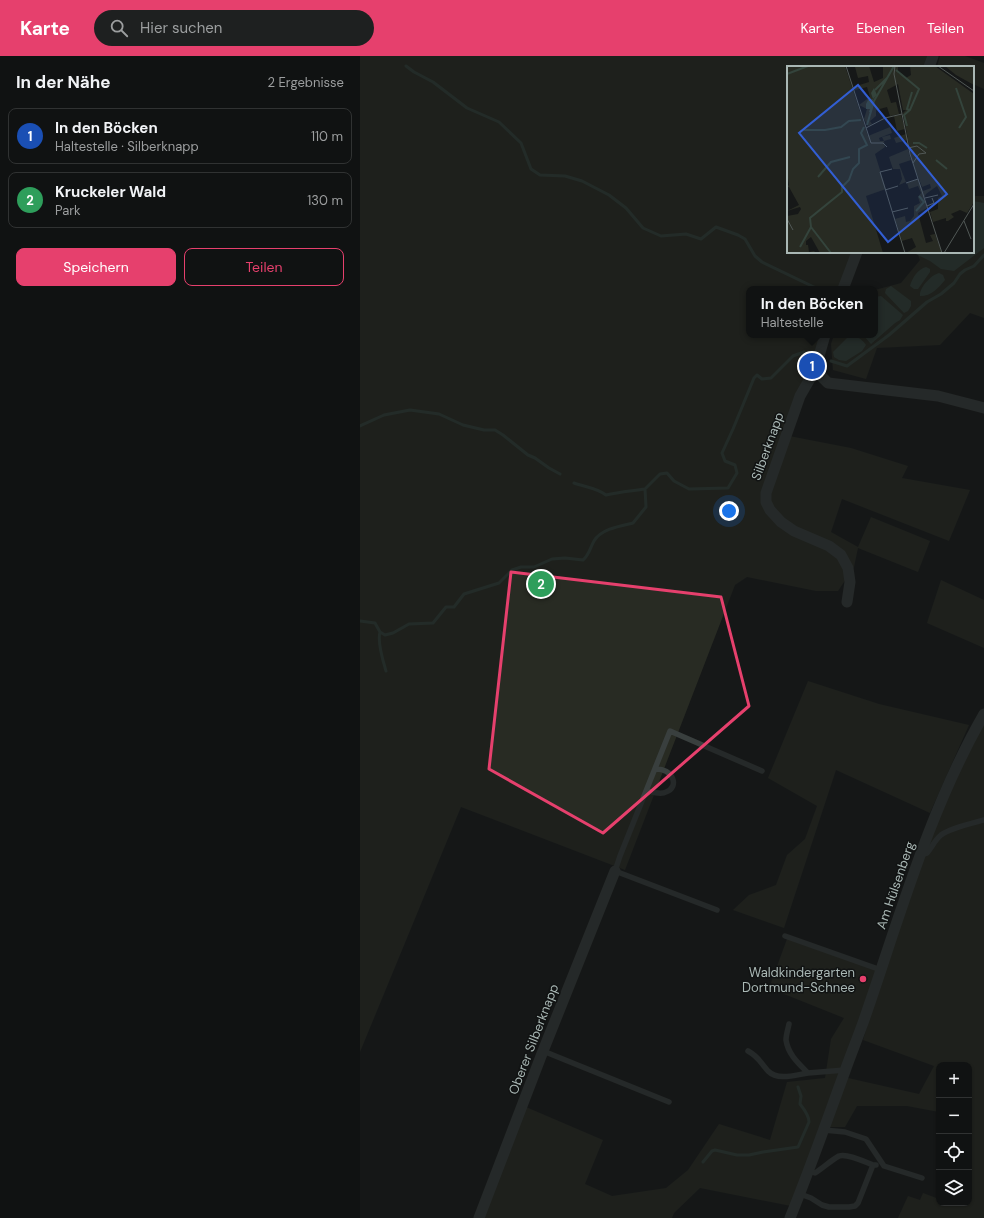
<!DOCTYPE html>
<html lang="de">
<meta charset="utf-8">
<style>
:root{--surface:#101212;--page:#1e2020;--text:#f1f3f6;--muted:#9c9e9f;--line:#303232;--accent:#e6406d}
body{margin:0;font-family:"DM Sans",sans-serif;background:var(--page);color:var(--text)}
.controls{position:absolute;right:12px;bottom:12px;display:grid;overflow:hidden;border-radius:8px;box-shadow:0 1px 3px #0004}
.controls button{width:36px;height:36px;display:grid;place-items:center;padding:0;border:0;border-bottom:1px solid var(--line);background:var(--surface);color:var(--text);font:20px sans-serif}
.you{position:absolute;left:369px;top:455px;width:14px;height:14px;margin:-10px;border:3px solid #fff;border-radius:50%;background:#1a73e8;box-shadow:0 0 0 6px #1a73e833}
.badge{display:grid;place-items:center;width:26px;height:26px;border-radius:50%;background:var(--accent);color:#fff;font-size:13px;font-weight:700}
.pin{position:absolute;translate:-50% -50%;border:2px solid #fff;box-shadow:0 1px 4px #0006}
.popup{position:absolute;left:386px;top:230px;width:132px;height:52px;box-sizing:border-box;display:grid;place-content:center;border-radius:8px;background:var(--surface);filter:drop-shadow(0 1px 3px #0005);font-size:13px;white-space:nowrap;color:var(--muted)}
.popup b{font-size:15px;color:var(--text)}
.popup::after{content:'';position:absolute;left:50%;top:100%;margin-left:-8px;border:8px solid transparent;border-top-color:var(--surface)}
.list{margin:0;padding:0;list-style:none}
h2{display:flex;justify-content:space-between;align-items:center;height:52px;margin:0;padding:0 16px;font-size:17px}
h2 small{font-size:13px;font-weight:400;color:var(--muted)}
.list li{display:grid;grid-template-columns:26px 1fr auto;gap:12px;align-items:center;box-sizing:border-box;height:56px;margin:0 8px 8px;padding:0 8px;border:1px solid var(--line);border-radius:8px}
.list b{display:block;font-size:15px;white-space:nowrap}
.list p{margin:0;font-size:13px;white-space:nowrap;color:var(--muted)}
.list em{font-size:13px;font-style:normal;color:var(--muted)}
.actions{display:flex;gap:8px;padding:12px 16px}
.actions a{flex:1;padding:9px 0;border:1px solid var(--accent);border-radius:8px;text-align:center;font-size:14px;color:var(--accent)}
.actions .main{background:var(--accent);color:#fff}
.icon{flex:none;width:22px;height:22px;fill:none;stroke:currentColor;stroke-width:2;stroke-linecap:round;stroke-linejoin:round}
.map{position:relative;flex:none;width:624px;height:1162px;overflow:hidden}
header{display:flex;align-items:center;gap:24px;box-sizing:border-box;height:56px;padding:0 20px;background:var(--accent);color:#fff}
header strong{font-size:19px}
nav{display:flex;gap:22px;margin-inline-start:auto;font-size:14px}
.search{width:280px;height:36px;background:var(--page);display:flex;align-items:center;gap:10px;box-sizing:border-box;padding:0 14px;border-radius:22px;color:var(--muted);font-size:15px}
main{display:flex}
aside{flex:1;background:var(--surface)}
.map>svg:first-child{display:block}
.green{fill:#282b23}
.water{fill:#34443c}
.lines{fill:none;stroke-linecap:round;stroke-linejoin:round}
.stream{stroke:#34443c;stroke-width:3}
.service{stroke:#393f3e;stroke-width:5.5}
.minor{stroke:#393f3e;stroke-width:11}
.marked{fill:none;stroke:#e6406d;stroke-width:3;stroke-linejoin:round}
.poi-dot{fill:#e6406d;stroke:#111313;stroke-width:1.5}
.labels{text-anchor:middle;stroke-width:3;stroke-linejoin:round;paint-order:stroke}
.street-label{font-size:13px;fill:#a9b7b4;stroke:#111313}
.poi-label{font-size:13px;fill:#a9b7b4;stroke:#111313;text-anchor:end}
.inset-river{fill:none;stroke:#34443c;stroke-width:2}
.inset-road{fill:none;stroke:#515856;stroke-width:1}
.view{fill:#325ed3;fill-opacity:0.15;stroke:#325ed3;stroke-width:2}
.inset-edge{fill:none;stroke:#a9b7b4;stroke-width:2}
</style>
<header>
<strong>Karte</strong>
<div class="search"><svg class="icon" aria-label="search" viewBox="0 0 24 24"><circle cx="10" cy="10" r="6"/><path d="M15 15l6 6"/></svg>Hier suchen</div>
<nav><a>Karte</a><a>Ebenen</a><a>Teilen</a></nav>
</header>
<main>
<aside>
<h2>In der Nähe<small>2 Ergebnisse</small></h2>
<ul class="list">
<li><span class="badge" style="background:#1a4fb4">1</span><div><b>In den Böcken</b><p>Haltestelle · Silberknapp</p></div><em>110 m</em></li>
<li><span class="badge" style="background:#2e9e5b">2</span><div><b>Kruckeler Wald</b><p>Park</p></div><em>130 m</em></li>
</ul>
<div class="actions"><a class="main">Speichern</a><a>Teilen</a></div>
</aside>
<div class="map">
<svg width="624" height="1162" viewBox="0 0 624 1162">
<rect width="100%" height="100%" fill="#161818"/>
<path class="green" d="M0,0H569L565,11H428V196H494L480,233H389V279H462L424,379L491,392L548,410L542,422L610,434L589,485L482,443L471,476L498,491L511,461L570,485L558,516L498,492L494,511L478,535H456L387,521L375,529L265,814L101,751L0,996Z
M580,0H605L624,7V33L613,28V11H577Z
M613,140H624V262L610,257L580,289L517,292L506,323L473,314L471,288L474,279H515V234L541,227L560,204L557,196H613Z
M581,524L624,544V592L567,567Z
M448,625L519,648L609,669L570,757L476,714L424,872L373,854L389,839L416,829L427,799L445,783L457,750L408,722Z
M624,664V1162H538L548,1140L560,1144L563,1137L579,1143V1147H609V1009H579V1056L547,1050H497L485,1071H461L431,1150L340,1132L314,1157L312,1162H123L166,1051L243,1084L225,1128L252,1140L306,1132L328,1114L359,1068L410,1084L427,1026L465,1022L471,983L484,962L409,932L427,883L516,914L499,967L488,1022L559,1038L574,1010L503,984L527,903L584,742Z"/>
<path class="water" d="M613,145L624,147V192L594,215L581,213L570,205L556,198L555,196H613Z
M566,211L570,213V216L558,233H554L550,230C552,222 558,213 566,211Z
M579,217L583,219L585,224C578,232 572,240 560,240C559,232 571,219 579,217Z
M531,230L551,245V250L548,255L544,257L525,237L526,233Z
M521,240L543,259L540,264L535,267L511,288L504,280L501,279H515V241Z
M489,280C497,280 501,282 506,289L502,295L486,305L479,304L474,301L473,296Z"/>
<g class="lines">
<path class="stream" d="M46,10L54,16L73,26L107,52L139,66L161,87L171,113L180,119L205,120L222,125L249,139L266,152L283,172L301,180L326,178L341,183L356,171L378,179L385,183L395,200L402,206L458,233
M471,305L487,310L529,279L567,246L581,238L594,227L600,218L605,214L614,210L624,199
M0,370L24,359L50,354L79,358L103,369L124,374H135L143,379L168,399L175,402L189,412L200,418
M214,427C225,431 237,432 246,439C259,436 272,435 285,433
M0,565L15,567L20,576L25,579L33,577L49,568L73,567L86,551H94L104,538L139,527L152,514L161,511H174L192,503L205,502L223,504C229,499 230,492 234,485C241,473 260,470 273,467L286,451L285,433L300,418L307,417L314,425L329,433L368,432L377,417L375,409L365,405L362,397L373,373L394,322L397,319L402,323L411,322L433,300L444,296L450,300
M20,576C17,586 23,605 26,615
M343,1106L352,1095L355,1094L377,1099H389L403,1096L438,1091L449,1066C449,1060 444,1053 440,1048L441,1040L438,1031"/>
<path class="service" d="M287,735C292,736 301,739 306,736C320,731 313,712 295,713
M560,799L567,797C572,791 575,784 581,779C590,772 613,767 624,764
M357,854L255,815L260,800L310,675L402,715
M425,880L521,914
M429,968C428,973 426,979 426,984C428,998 438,1007 448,1017L485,1014
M183,995L309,1046
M388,995C399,1001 400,1006 408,1015C418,1025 435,1019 448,1017
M464,1074L485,1076L506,1083L524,1110L562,1122
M449,1115L455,1117C463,1112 470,1105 479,1100C487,1097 505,1106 513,1109H516
M440,1138L451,1142L462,1149L469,1151H489L495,1150L498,1147L513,1109"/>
<path class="minor" d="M569,11L573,0
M483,233L497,196
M465,279L455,314L440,340L406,437V446L410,454L421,466L434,475L469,490L481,499L488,512L490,526L487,546
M455,314L468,327L578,340L624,352
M119,1162L183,995L255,815
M430,1162C450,1113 467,1064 485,1015C491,998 498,981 504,964C540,860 569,754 624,658"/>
</g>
<path d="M0 0H624V1162H0ZM151,516L361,541L389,650L243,777L129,713Z" fill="#161818" fill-opacity=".55" fill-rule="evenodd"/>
<path class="marked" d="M151,516L361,541L389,650L243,777L129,713Z"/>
<circle class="poi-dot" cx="503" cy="923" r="4"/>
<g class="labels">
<g class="street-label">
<text transform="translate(407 390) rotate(-70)" y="5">Silberknapp</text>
<text transform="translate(535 829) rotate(-71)" y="5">Am Hülsenberg</text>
<text transform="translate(173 983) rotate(-69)" y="5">Oberer Silberknapp</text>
</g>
<g class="poi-label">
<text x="495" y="921">Waldkindergarten<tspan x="495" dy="15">Dortmund-Schnee</tspan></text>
</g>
</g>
<g transform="translate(427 10)">
<rect width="187" height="187" fill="#161818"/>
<path d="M0,0H58L81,70L103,61L105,67L92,72L93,75H97L95,71L103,69L104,73L97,75L98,81L88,88L99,123L79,130L96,187H33L24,171L19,175V179H21L22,186L27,185L29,187H0V150L11,148L14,143L13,141L0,145L12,139L2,121H0L2,119L0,106ZM70,0H82L87,16L96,12V0H111V7L119,12L124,9L123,0H148L187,28V136L180,147L173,144L164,148L167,151L161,155H159V152L146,156L143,146L151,143V132L155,130L150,120L139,128L137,132L140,142L131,147L139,177L146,175L143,169L148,168L155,187H119L129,181L125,172L115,175L108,153L118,150L119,156L123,155L127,150V140L133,137L131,131L134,127L131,120L122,123L120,117L131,113L136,125L144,122L143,118L135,121L124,92L121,74L109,77L107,72L119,68L121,73L116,47L119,44H116L111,18L100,24L104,37L109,36L112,48L103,50L100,41L89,44V50L83,55L85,58L81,60L77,53L80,43L72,39L83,31L80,21L68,24L66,21L82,16L81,10L71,12L68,1ZM158,0H187V19L169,9ZM114,49L118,63L110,65L107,50ZM121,83L124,94L112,98L119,116L112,119L115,113L113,103H106L102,91Z" fill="#282b23"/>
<path d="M87,22L90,29L86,33L84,46H82L83,43H79V38L81,34L86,33L84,27Z" fill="#34443c"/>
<path class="inset-river" d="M109,4L132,23L123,44L117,49L120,60M0,8L21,0M169,22L179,51L172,62M88,24L100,12M122,44L120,43L125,26M80,59L87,35L107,0M17,64H38L54,61L62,55L74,54M126,77H132L140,82M149,94L160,103M31,111L44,96L63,91M129,145L137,136L132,130M24,161L44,187M13,181L24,161L23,152L55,126V121L62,114L66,103L72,97V83L80,79L74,67L77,61"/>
<path class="inset-road" d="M59,0L84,77H96L100,81M108,0L107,8L123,88L155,187M151,0L187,25M79,62L98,52L115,48M121,82L130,80L139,87L132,88L126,97M105,103L93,106L118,187M119,117L131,113M98,124L111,120M138,132L151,129M140,140L147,137L145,132M105,146L121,142M0,153L6,164M177,155L184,173M157,187L187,138"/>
<path class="view" d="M71,19L160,128L101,176L12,67Z"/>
<rect width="187" height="187" class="inset-edge"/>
</g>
</svg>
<div class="controls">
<button>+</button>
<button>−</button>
<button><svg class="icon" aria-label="locate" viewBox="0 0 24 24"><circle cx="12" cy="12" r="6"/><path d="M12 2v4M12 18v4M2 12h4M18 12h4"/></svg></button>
<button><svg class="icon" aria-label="layers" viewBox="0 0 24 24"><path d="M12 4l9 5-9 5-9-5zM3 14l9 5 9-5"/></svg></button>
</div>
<div class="you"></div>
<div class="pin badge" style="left:452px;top:310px;background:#1a4fb4">1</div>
<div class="popup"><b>In den Böcken</b>Haltestelle</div>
<div class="pin badge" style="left:181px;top:528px;background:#2e9e5b">2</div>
</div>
</main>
